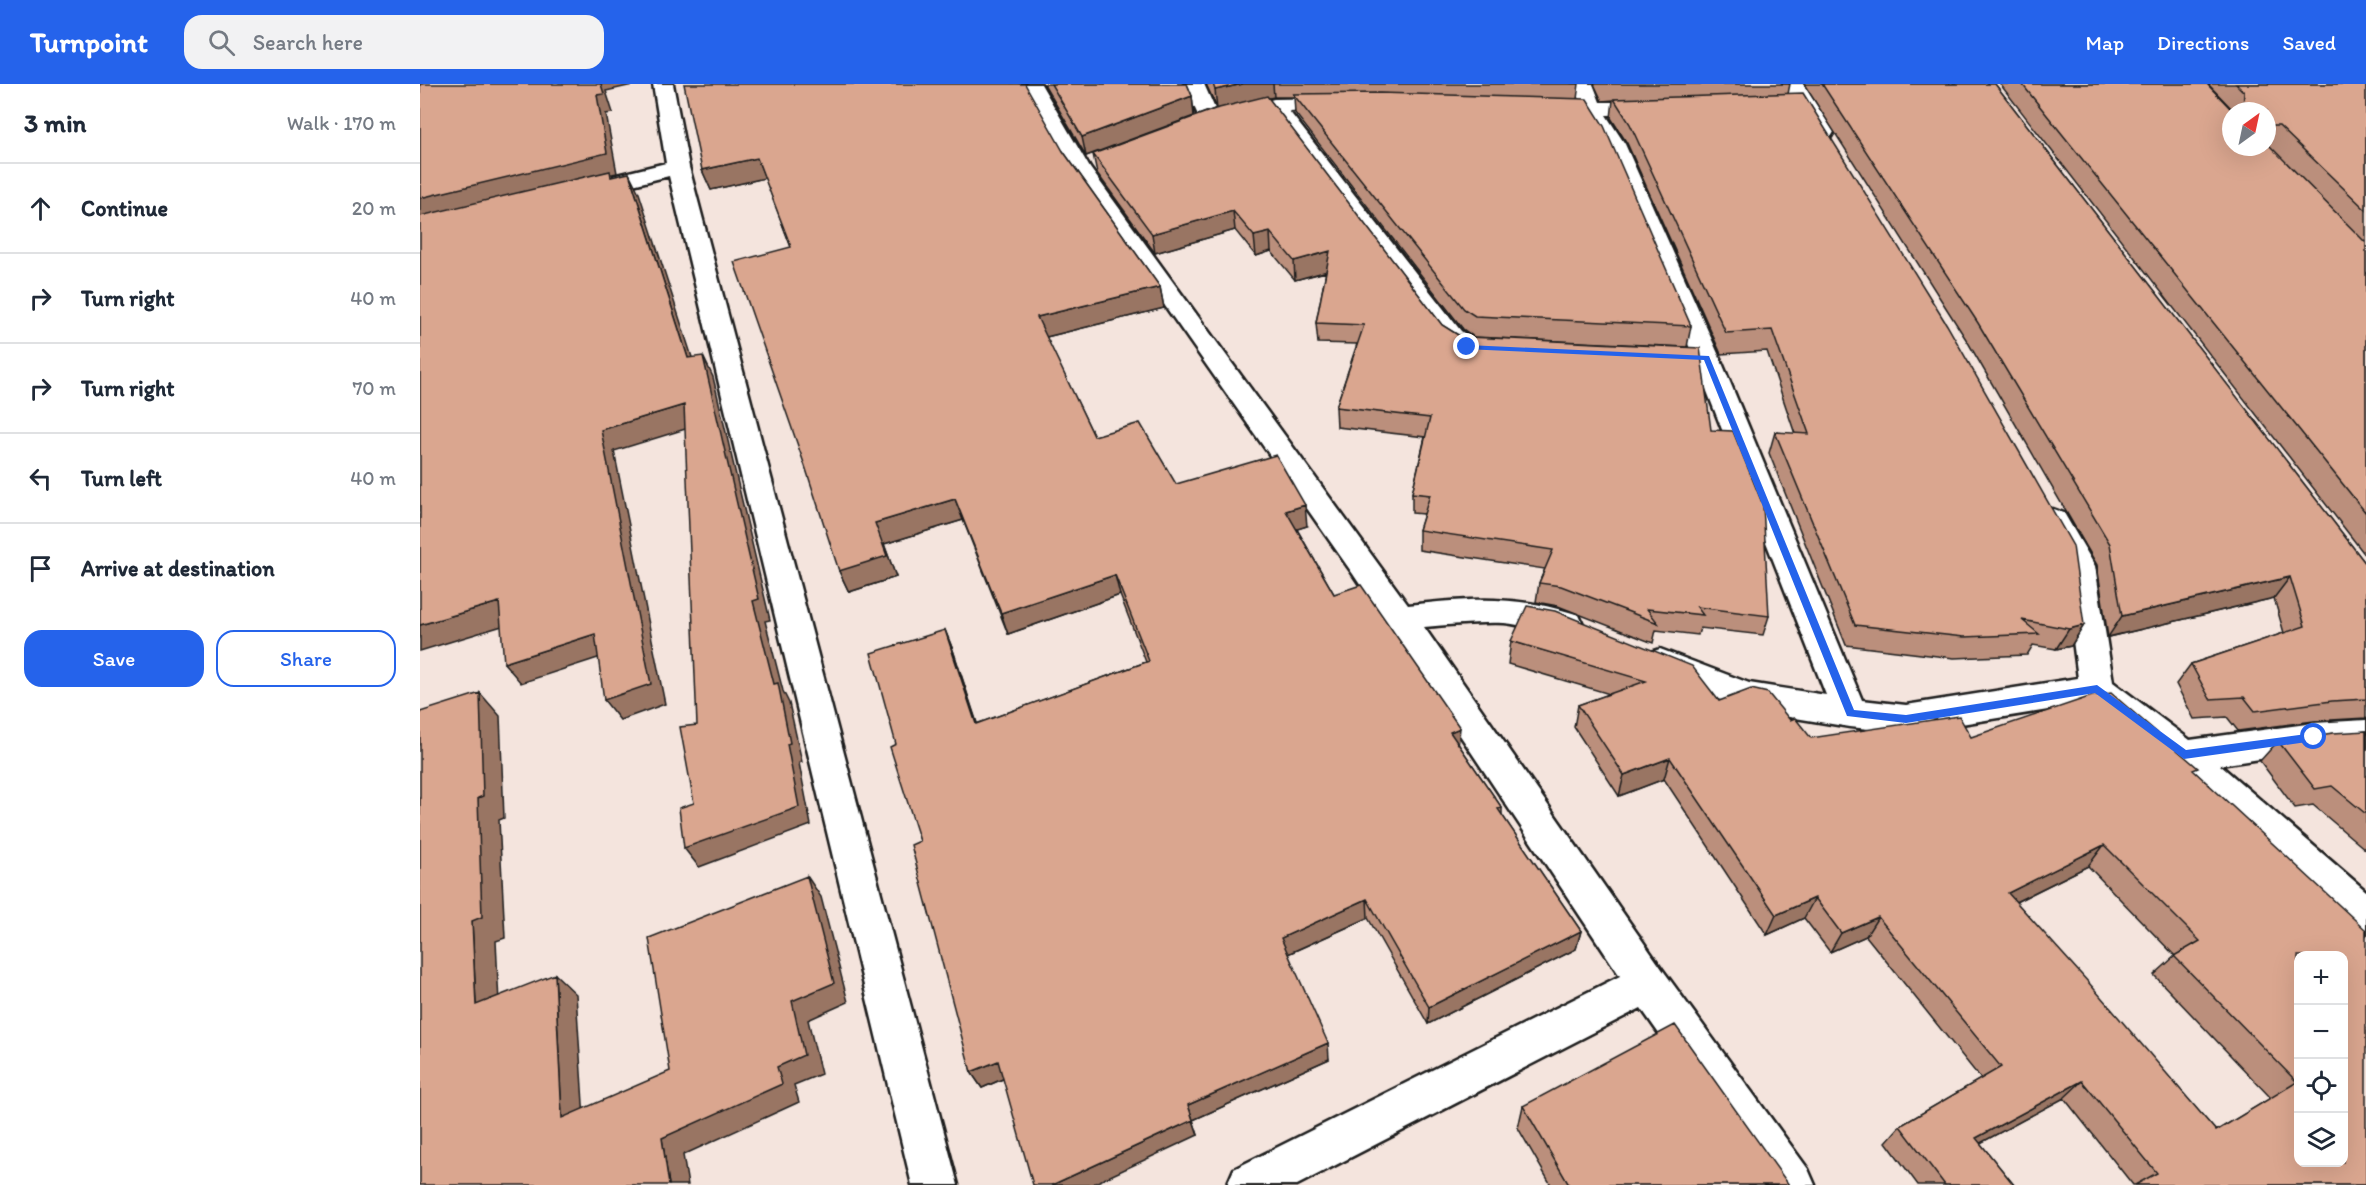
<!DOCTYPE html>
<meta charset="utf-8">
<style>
:root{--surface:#fff;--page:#f2f2f3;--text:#1f2937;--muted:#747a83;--line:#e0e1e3;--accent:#2563eb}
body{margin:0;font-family:Itim,sans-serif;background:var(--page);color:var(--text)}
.controls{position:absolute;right:18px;bottom:18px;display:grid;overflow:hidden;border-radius:12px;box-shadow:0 6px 24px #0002}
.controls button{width:54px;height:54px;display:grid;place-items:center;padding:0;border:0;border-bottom:2px solid var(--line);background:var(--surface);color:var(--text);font:30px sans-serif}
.compass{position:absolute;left:1802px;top:18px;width:54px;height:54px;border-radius:50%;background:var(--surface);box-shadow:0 6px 24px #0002;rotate:33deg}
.stop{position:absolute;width:18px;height:18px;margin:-14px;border:4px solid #2563eb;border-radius:50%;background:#fff}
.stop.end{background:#2563eb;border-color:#fff;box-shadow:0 2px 6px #0008}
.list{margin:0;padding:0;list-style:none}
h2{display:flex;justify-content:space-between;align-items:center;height:78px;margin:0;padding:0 24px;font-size:26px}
h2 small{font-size:20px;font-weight:400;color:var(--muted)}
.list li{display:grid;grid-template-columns:39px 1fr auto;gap:18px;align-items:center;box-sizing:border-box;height:90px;padding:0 24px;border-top:2px solid var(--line)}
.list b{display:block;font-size:22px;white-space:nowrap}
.list em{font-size:20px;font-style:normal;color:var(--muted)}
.actions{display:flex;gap:12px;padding:18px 24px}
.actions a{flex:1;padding:14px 0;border:2px solid var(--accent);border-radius:18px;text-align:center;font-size:21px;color:var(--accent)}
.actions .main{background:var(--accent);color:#fff}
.icon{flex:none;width:33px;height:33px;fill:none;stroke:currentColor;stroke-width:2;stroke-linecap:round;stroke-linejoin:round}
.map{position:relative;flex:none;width:1946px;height:1101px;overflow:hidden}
header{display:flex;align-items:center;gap:36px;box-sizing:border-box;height:84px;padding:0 30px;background:var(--accent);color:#fff}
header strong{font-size:28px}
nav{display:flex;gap:33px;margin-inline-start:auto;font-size:21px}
.search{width:420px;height:54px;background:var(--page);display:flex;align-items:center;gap:15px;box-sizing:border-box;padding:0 21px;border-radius:18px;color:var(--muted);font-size:22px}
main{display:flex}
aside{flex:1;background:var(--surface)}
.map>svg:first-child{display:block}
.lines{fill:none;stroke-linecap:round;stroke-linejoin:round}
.minor-casing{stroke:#1c1c1c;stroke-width:5}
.minor{fill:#fff;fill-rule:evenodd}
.wall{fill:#bb8f7b;stroke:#1c1c1c;stroke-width:1.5;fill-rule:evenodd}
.shaded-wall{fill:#997464;stroke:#1c1c1c;stroke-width:1.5}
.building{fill:#daa68f;stroke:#1c1c1c;stroke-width:1.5;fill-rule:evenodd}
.route{fill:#2563eb}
</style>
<header>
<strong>Turnpoint</strong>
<div class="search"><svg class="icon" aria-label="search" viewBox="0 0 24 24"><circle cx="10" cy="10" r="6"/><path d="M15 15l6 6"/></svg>Search here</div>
<nav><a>Map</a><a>Directions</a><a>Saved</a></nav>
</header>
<main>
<aside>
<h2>3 min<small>Walk · 170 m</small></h2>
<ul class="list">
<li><svg class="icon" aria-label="ahead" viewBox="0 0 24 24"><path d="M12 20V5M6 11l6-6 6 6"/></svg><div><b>Continue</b></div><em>20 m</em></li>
<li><svg class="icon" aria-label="right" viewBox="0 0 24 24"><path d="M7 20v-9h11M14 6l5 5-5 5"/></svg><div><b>Turn right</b></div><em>40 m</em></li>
<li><svg class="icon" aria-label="right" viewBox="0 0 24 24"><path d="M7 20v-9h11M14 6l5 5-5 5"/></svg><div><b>Turn right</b></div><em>70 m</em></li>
<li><svg class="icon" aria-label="left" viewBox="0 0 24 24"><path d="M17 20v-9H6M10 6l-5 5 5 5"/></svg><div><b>Turn left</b></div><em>40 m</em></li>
<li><svg class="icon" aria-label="arrive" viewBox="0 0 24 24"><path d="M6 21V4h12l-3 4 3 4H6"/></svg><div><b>Arrive at destination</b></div></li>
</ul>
<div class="actions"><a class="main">Save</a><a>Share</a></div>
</aside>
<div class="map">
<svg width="1946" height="1101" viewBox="0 0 1946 1101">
<rect width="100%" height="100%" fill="#f4e4dd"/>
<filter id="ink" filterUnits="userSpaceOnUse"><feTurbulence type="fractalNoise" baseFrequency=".0167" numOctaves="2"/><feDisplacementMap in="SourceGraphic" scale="12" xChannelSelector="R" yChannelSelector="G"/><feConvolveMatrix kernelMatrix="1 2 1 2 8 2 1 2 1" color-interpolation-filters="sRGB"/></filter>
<g filter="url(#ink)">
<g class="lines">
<g class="minor-casing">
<path id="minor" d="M233,0H253L269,83L538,1101H492L249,92L168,112L160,110L157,105L160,100L246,79Z
M601,0H621L670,84L988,521C1052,514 1097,511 1159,531L1163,540L1159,549C1140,554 1107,541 1084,539C1057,538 1030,541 1004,543L1242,885L1388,1085L1395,1101H1345L1221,924L877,1101H807L814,1085L1200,892L933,490L649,85Z
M764,0H784L800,36L796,40L789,42L782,40Z
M1153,0H1173L1180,18H1238L1245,20L1248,24L1245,28L1238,30L1186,31L1205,60L1300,274L1442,616L1486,621L1658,594L1643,482L1618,436L1622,429L1633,425L1644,429L1675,482L1693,598L1770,656L1894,639L1946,636V664L1894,667L1800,681L1946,807V850L1932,845L1751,681L1671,619L1486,649L1430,643L1326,626L1228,587L1223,578L1228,569L1240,565L1329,599L1406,611L1274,274L1183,60L1166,31L1121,29L1118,25L1121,21L1160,18Z
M1363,0H1383L1414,48L1411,53L1403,54L1395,53Z
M918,14L925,16L928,20L925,24L869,27L1041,247L1054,256L1068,258L1072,264L1068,270C1050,274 1038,269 1023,259L849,28L811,37L804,35L800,31L804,27L854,15Z"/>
</g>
<use href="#minor" class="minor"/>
</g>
<path class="wall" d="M624,0H767L772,12L774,32L666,72Z
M786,0H1159L1157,15L1271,242L1267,263L1054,253L1043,245L875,29L874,13H854L848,14L1022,241L1038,251L1291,346L1349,532L1343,551L1280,544L1278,551L1236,546L1233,559L1138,522L1116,518L1119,499L1125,485L999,466V446L1004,430L992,429V409L1005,353L917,343L916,323L937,260L898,259L896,239L906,188L875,196L851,167L836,172L815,146L735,169L677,89L673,70L797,24Z
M1174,0H1370L1368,10L1664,541L1651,562L1636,565L1613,561L1607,571L1534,574L1426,561L1349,369L1355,348L1375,350L1347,267L1301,270L1207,59L1191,34L1193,16L1182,17Z
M1384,0H1575L1946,480V634L1894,637L1818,647L1807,633L1774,635L1756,600L1771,580L1864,549L1854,514L1688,553L1677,481L1549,260Z
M1580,0H1787L1812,25L1788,0H1946V472ZM1811,27H1847V63Z
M643,67L740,203L744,224L626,253L674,352L756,400L887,442L877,445L914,510L1039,661L1082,724V731L1161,847L1156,865L1008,940L948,834L868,870L909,975L773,1036L778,1051L583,995L562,1004L551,988L500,757L476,660L525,546L533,566L557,640L726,578L700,511L588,550L543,436L464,460L476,493L429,508L419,487L371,163L345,94L291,106L282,86Z
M1091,557L1299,617L1370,636L1391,654L1551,653L1774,688L1946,1101H1713L1644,1014L1560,1059L1594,1101H1498L1466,1058L1480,1042L1561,995L1446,852L1410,868L1384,834L1347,851L1244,695L1199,712L1154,643L1158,621L1190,610L1088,580ZM1668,782L1755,872L1734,891L1851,1014L1796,1047L1596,818Z
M1946,647V766L1893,721L1875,724L1840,677L1858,657Z
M1103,1022L1369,1101H1131L1098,1044Z"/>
<path class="shaded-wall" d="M181,0H217L186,7L193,29L186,30L197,89L192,90L200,106L0,137V114L177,11Z
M823,0H853L854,13L797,25L795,6Z
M772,12L774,32L666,72L662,53Z
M337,74L345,94L291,106L282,86Z
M209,89L219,109L279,295L268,274Z
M813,127L815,146L735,169L732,150Z
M850,148L851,167L836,172L834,152Z
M910,167L911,186L875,196L874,177Z
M740,203L744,224L622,254L617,233Z
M283,272L293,293L350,536L345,537L363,607L369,619L382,678L379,679L391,741L279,783L264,764L333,517Z
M264,321L275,342L194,367L245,620L200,636L184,616L181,346Z
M535,415L543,436L464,460L476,493L429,508L419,487L455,439Z
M885,421L887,442L868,448L866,427Z
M695,491L700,511L588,550L581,529Z
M1870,493L1854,514L1688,553L1702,532Z
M79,518L95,538L0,567V541Z
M1664,541L1651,562L1636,565L1649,545Z
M525,546L533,566L564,660L556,640Z
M175,550L190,570L101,599L84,579Z
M60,609L80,632L84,734L79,736L85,854L76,857L80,940L56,921L52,837L58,714Z
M1040,644L1038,664L1030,648Z
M1250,674L1244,695L1199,712L1204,691Z
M1684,761L1668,782L1573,829L1588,809Z
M387,792L401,813L428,918L388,936L401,990L374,1001L379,1018L263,1071L268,1101H249L242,1054L357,983L372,917Z
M1395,814L1384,834L1347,851L1356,831Z
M947,815L948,834L863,872L861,854Z
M1458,833L1446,852L1410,868L1421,849Z
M1161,847L1156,865L1008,940L1009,923Z
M135,890L156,910L165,1051L142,1034Z
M908,959L909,975L773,1036L768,1021Z
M578,977L587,993L562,1004L551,988Z
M1662,997L1644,1014L1540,1070L1556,1054Z
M773,1036L778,1051L671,1101H632Z"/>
<path class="building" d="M0,0H181L184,10L177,11L187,69L0,114Z
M264,0H605L643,67L740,203L617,233L674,352L720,339L756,400L856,371L885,421L866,427L914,510L941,501L1040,644L1030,648L1082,724L1078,725L1161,847L1009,923L947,815L861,854L908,959L768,1021L773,1036L632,1101H613L578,977L551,988L491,761L500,757L470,663L476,660L451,569L525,546L556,640L729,577L695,491L581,529L535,415L455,439L467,472L419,487L385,382L314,178L371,163L337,74L282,86Z
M631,0H767L772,12L662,53Z
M793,0H823L795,6Z
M1402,0H1575L1946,480V615L1912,617L1835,627L1824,613L1790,615L1771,580L1885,542L1870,493L1702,532L1690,460L1558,239Z
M1602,0H1787L1811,25L1823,26L1824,8L1816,0H1946V126L1859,42H1847V27H1811V63H1847V59L1946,159V429Z
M960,9L1167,15L1184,42L1271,242L1055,232L1044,225L873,10Z
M1383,9L1527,241L1653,462L1664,541L1649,545L1602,536L1619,550L1544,553L1435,541L1355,348L1389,350L1352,246L1306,249L1210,40L1194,15Z
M847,12L1022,241L1038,251L1048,253L1280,264L1291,346L1313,347L1343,421L1349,532L1277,523L1283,531L1227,525L1238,539L1141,502L1119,499L1133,466L999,446L1010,411L992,409L1010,334L916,323L944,241L896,239L910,167L874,177L850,148L834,152L813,127L732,150L673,70L795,25Z
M190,87L191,93L209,89L268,274L283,272L339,515L333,517L354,600L358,599L370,659L367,660L379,723L264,764L259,724L274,719L260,643L277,641L264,321L181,346L231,600L184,616L175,550L84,579L79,518L0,541V132Z
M1107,522L1135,527L1272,582L1299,617L1331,605L1348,609L1370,636L1375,634L1391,654L1539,632L1551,653L1672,612L1691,609L1778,684L1773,686L1946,846V1101H1715L1737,1089L1662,997L1556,1054L1594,1101H1525L1480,1042L1581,983L1458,833L1421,849L1395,814L1356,831L1250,674L1204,691L1158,621L1226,597L1091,557ZM1684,761L1780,857L1754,872L1877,998L1796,1047L1669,899L1588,809ZM1878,872H1923V1078H1878Z
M60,609L63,712L58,714L62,833L52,837L56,921L135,890L142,1034L250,987L229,854L387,792L414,899L372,917L384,971L357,983L362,1000L242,1054L249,1101H0V628Z
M1946,647V730L1912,702L1895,705L1858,657L1913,649Z
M1255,941L1369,1101H1149L1103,1022Z"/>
</g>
<path class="route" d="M1047,261L1289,272L1434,626L1486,631L1677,601L1766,666L1894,649L1899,653L1894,657L1764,675L1675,609L1486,639L1427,632L1284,276L1044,265V261Z"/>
</svg>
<div class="controls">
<button>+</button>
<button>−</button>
<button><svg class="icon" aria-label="locate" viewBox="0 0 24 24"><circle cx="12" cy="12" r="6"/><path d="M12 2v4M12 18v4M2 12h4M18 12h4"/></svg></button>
<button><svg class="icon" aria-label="layers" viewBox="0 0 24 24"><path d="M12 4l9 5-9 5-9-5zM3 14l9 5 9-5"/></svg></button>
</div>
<svg class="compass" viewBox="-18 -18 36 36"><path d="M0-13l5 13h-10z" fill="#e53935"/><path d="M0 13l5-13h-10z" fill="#747a83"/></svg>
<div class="stop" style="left:1894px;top:653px"></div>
<div class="stop end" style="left:1047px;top:263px"></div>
</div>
</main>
